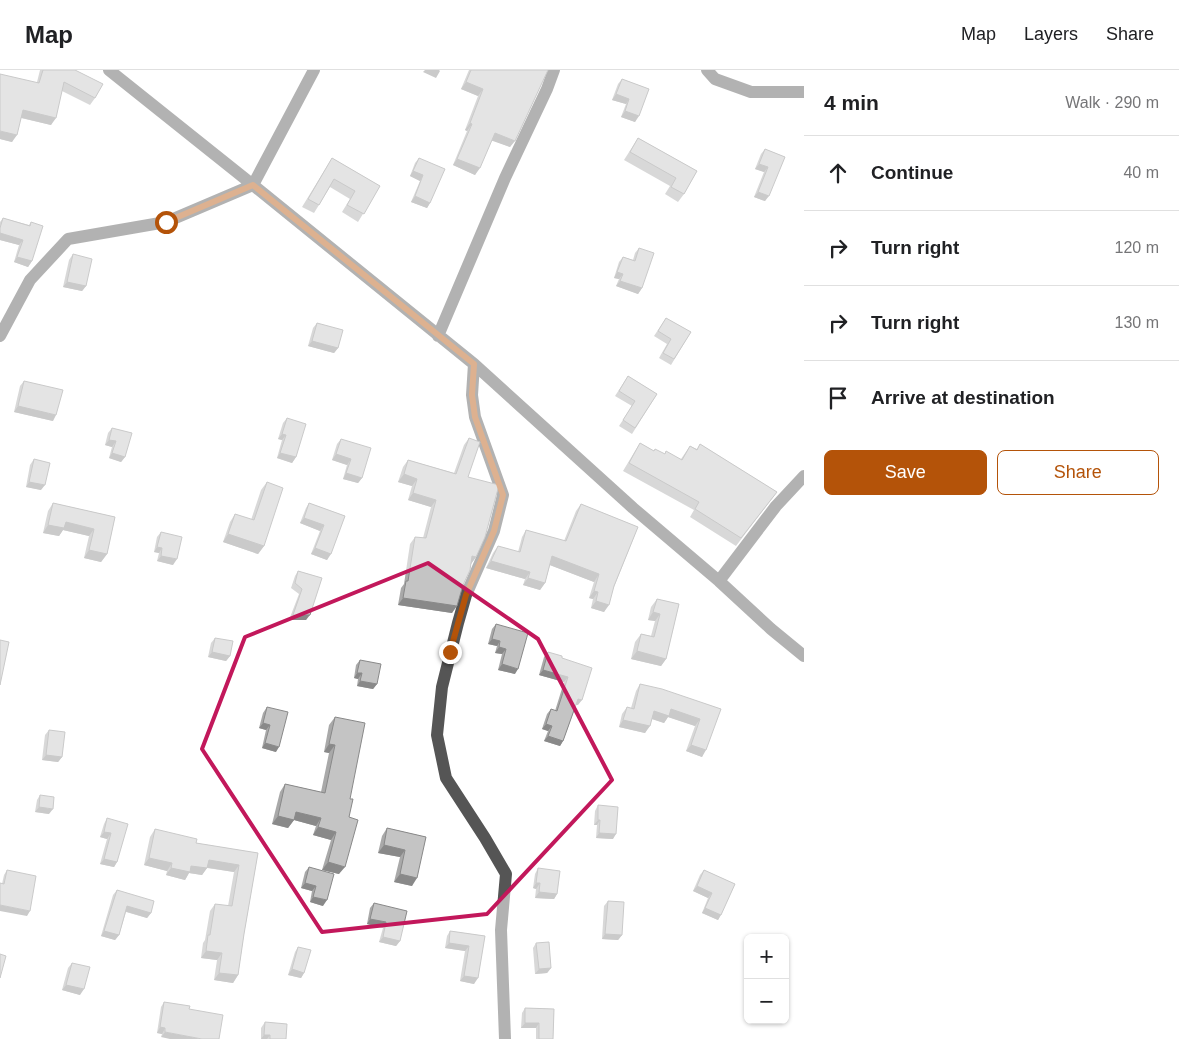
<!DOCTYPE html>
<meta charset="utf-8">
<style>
:root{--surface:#fff;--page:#f6f6f6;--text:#202124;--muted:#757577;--line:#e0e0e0;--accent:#b45309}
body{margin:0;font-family:Arial,sans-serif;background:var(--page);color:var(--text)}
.controls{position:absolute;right:15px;bottom:15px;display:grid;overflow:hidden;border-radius:8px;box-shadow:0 1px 4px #0004}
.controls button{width:45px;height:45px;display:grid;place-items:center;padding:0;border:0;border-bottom:1px solid var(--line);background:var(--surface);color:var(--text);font:25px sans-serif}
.stop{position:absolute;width:15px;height:15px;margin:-11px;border:4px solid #b45309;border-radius:50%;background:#fff}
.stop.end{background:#b45309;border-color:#fff;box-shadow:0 1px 5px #0008}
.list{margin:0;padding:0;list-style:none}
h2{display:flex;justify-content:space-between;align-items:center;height:65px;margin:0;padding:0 20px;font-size:21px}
h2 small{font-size:16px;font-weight:400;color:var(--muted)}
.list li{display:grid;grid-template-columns:32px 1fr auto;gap:15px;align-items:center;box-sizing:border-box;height:75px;padding:0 20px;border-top:1px solid var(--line)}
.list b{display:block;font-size:19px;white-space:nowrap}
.list em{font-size:16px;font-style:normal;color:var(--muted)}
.actions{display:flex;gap:10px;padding:15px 20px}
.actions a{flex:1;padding:11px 0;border:1px solid var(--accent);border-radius:8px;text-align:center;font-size:18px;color:var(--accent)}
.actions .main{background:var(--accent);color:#fff}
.icon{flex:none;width:28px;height:28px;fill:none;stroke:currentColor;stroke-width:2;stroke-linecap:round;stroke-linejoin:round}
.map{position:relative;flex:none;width:804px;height:969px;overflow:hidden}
header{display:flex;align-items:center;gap:30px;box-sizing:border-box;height:70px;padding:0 25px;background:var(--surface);border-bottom:1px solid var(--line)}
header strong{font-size:24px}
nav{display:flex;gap:28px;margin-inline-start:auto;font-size:18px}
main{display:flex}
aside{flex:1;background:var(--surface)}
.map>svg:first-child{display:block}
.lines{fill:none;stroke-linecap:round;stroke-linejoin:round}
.minor{stroke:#555;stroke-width:12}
.wall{fill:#a9a9a9}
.shaded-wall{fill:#898989}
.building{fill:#c4c4c4;stroke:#898989}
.route{stroke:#b45309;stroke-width:6}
.marked{fill:none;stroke:#c2185b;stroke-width:4;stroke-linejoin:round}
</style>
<header>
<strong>Map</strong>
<nav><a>Map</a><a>Layers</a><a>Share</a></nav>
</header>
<main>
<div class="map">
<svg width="804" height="969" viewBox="0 0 804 969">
<rect width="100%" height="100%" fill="#fff"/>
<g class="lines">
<path class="minor" d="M109,0L253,115L474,294L633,438L719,511L771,559L804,586
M707,0L715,9L751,22H804
M0,266L30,210L68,169L166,152L253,115L314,0
M438,266L505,108L547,19L554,0
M474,294L472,325L475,347L503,425L494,461L466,525L458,553L442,617L437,665L446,708L485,768L506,804L501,860L505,969
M719,511L776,436L804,406"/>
</g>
<path class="wall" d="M40,0H75L95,28L90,35L62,21L51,55L21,48L12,72L0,69L37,12Z
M469,0H548L510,77L492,70L475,105L453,95L467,61L465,60L478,26L461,19Z
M622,9L649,19L635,52L621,47L626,34L612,30L618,14Z
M638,68L697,101L684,124L678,132L665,124L670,116L624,90Z
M765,79L785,87L765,131L754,127L764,102L755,99L761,84Z
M332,88L380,116L358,152L342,142L350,129L330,117L314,143L302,137Z
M419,88L430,133L427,138L411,132L420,111L410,106L415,93Z
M3,148L29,155L31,152L32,191L28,197L14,192L19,175L0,170V152Z
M639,178L642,218L638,224L616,216L619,209L614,208L619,192L623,187L633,190L635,183Z
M73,184L86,216L82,221L63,217L69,190Z
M666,248L691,262L671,295L659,288L667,274L654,266Z
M317,253L338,278L334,283L308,276L313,258Z
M628,306L657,324L632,364L619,356L632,336L615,326Z
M24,311L53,351L14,342L20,316Z
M287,348L296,387L292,393L277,388L282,370L278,369L283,353Z
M112,358L125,387L121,392L109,388L112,377L105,375L108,363Z
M469,368L468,407L476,487L471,494L452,543L398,535L401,518L404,514L410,474L415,467L423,468L431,437L408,430L412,416L398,412L403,397L408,390L454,403L464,375Z
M341,369L362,408L358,413L343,409L347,395L332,390L337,374Z
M640,373L654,381L681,389L690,376L697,379L700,374L777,422L736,476L690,447L694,440L623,401L635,381Z
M34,389L41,420L26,417L30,395Z
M267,412L264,476L258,484L223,472L230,452L235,444L251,450L261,420Z
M53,433L115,447L107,484L101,492L84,488L89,466L63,460L59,466L43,463L48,441Z
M309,433L345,446L327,490L311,484L320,461L300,453L306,438Z
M581,434L638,457L604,542L591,538L593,529L589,528L594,512L550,495L545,513L540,520L523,515L525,509L486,498L493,483L498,476L518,482L522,467L526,460L564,471L576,441Z
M161,462L173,495L157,491L159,483L154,482L157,467Z
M298,501L322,508L306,550H289L299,524L291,518L295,506Z
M657,529L679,534L666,589L661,596L631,589L635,572L641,564L651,566L655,551L648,550L651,537Z
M496,554L515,604L498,600L502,584L495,583L497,576L488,574L492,559Z
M215,568L230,586L226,591L208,587L211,573Z
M548,582L562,588L578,635H576L563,671L560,676L544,671L548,661L542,659L547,644L551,639L555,641L564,612L539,605L544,587Z
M360,590L377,614L373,619L357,616L358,609L354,608L356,595Z
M640,614L721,639L702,687L686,681L695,656L668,647L664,653L652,649L645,663L619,657L622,644L627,637L631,638L636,621Z
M267,637L276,682L262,678L266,660L259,658L263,643Z
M335,647L350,729L349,747L339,804L322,800L331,770L313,765L316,756L294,750L288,758L272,754L280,722L285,714L321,722L329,683L324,682L329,655Z
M49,660L62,687L58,692L42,690L45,665Z
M40,725L49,744L35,742L37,730Z
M598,735L613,769L596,768L597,755H594L595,741Z
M107,748L117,792L114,797L100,794L107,769L100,767L104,754Z
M387,758L426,767L412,816L394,812L400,787L378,783L382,766Z
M155,759L196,773L258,783L244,864L238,905L233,913L214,910L217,890L201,888L203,873L205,870L210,841L215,834L228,836L234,802L207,798L202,805L189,803L185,810L166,805L167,801L144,795L150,767Z
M309,797L323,836L310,832L312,821L301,818L305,802Z
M538,798L557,824L554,829L535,828L536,819L533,818L535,804Z
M7,800L27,846L2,814L4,805Z
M704,800L735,814L718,850L702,843L708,828L693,821L700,805Z
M117,820L151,843L147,848L126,842L119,865L115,870L101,866L113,825Z
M608,831L622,865L618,870L602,869L604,836Z
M374,833L400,871L396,876L379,872L383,858L367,854L370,838Z
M450,861L485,866L474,914L460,911L465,881L445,878L447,866Z
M536,873L551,898L547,903L535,904L533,878Z
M298,877L304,903L301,908L288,905L295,882Z
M72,893L80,925L62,920L68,898Z
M164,932L189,939L161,967L162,964L157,963L161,937Z
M525,938L554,939L553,969H536V958H521L522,943Z
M265,952L286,969H261V958Z"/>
<path class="shaded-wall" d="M425,0H439L440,1L436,8L423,2Z
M466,12L483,19L478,26L461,19Z
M616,24L629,29L626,34L612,30Z
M23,40L56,48L51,55L18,47Z
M625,41L639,46L635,52L621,47Z
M470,53L472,54L467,61L465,60Z
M0,61L17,65L12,72L0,69Z
M495,63L515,71L510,77L490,70Z
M457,89L480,98L475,105L453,95Z
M759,94L768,97L764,102L755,99Z
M413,101L423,105L420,111L410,106Z
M758,122L769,126L765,131L754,127Z
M415,126L430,133L427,138L411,132Z
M0,163L23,170L19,175L0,170Z
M17,187L32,191L28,197L14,192Z
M617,202L623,204L619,209L614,208Z
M620,211L642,218L638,224L616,216Z
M67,212L86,216L82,221L63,217Z
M312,271L338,278L334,283L308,276Z
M18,336L56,345L53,351L14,342Z
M282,364L286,365L282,370L278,369Z
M109,370L116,371L112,377L105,375Z
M112,383L125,387L121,392L109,388Z
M280,383L296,387L292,393L277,388Z
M336,384L351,389L347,395L332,390Z
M346,403L362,408L358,413L343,409Z
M404,404L417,409L412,416L398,412Z
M29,412L45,415L41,420L26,417Z
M413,423L436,430L431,437L408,430Z
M304,448L324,455L320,461L300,453Z
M66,452L94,459L89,466L63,460L59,466L43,463L48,455Z
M228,464L264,476L258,484L223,472Z
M157,477L162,478L159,483L154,482Z
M315,478L331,484L327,490L311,484Z
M89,480L107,484L101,492L84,488Z
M161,486L177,489L173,495L157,491Z
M472,486L476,487L471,494Z
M552,486L599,504L594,512L547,494Z
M491,491L530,502L525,509L486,498Z
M528,508L545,513L540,520L523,515Z
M594,521L598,522L593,529L589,528Z
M403,528L457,536L452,543L398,535Z
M596,531L609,535L604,542L591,538Z
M653,542L660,544L655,551L648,550Z
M293,545H310L306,550H289Z
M492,569L500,571L497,576L488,574Z
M499,577L506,579L502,584L495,583Z
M637,581L666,589L661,596L631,589Z
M212,582L230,586L226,591L208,587Z
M502,594L518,599L515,604L498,600Z
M543,600L568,607L564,612L539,605Z
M357,603H362L358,609L354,608Z
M360,611L377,614L373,619L357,616Z
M578,629L582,630L578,635L574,634Z
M671,639L700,649L695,656L668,647L664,653L649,648L654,641Z
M623,650L650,656L645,663L619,657Z
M263,653L270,655L266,660L259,658Z
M546,654L552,656L548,661L542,659Z
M548,666L563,671L560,676L544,671Z
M265,673L279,677L276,682L262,678Z
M329,674L335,675L329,683L324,682Z
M691,675L706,680L702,687L686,681Z
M46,685L62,687L58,692L42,690Z
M39,737L53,739L49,744L35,742Z
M296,742L321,748L316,756L294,750L288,758L272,754L278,746Z
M598,750H600L597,755H594Z
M318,757L336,762L331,770L313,765Z
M104,762L111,763L107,769L100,767Z
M599,763L616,764L613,769L596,768Z
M384,775L405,780L400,787L378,783Z
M149,788L172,793L167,801L144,795Z
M104,789L117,792L114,797L100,794Z
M209,790L239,795L234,802L203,797Z
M328,792L345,797L339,804L322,800Z
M191,796L207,798L202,805L189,803L185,810L166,805L171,798Z
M400,804L417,808L412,816L394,812Z
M305,813L316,816L312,821L301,818Z
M536,813H540L536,819L533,818Z
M697,816L712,823L708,828L693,821Z
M539,822L557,824L554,829L535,828Z
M313,827L327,830L323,836L310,832Z
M0,835L30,841L27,846L0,841Z
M127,836L151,843L147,848L124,841Z
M705,838L721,845L718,850L702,843Z
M370,849L386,852L383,858L367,854Z
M104,861L119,865L115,870L101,866Z
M605,864L622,865L618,870L602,869Z
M383,867L400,871L396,876L379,872Z
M449,873L469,876L465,881L445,878Z
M206,881L222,883L217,890L201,888Z
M551,898L547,903L535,904L539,899Z
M292,899L304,903L301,908L288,905Z
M219,903L238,905L233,913L214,910Z
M464,906L478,908L474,914L460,911Z
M66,915L84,919L80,925L62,920Z
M525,953H539L536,958H521Z
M160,957L165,958L162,964L157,963Z
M165,962L202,969H170L161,967Z
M264,965H270L267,969H261Z"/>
<path class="building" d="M43,0H75L103,14L95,28L64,12L56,48L23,40L17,65L0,61V4L39,13Z
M471,0H548L515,71L495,63L480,98L457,89L472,54L470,53L483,19L466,12Z
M622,9L649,19L639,46L625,41L629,29L616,24Z
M638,68L697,101L684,124L671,117L676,108L630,82Z
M765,79L785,87L769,126L758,122L768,97L759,94Z
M332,88L380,116L364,144L347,135L355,121L334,109L319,135L308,129Z
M419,88L445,99L430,133L415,126L423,105L413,101Z
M3,148L30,156L31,152L43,156L32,191L17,187L23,170L0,163V158Z
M639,178L654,183L642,218L620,211L623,204L617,202L623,187L635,191Z
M73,184L92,189L86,216L67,212Z
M666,248L691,262L674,289L663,283L671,269L658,261Z
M317,253L343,260L338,278L312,271Z
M628,306L657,324L635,358L623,350L635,331L619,321Z
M24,311L63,320L56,345L18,336Z
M287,348L306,354L296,387L280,383L286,365L282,364Z
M112,358L132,363L125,387L112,383L116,371L109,370Z
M469,368L480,372L468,407L499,415L485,467L476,487L472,486L470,500L463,515L457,536L403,528L406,511H408L415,467L426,468L436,430L413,423L417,409L404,404L408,390L456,404Z
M341,369L371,378L362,408L346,403L351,389L336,384Z
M640,373L654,381L655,379L665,384L666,381L682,390L690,376L697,380L700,374L777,422L741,468L695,439L699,432L629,393Z
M34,389L50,393L45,415L29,412Z
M267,412L283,418L264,476L228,464L235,444L254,450Z
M53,433L115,447L107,484L89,480L94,459L66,452L64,458L48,455Z
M309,433L345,446L331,484L315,478L324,455L304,448Z
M581,434L638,457L614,516L609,535L596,531L598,522L594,521L599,504L552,486L545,513L528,508L530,502L491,491L498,476L520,482L526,460L566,471Z
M161,462L182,467L177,489L161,486L162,478L157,477Z
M298,501L322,508L310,545H293L302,519L295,513Z
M657,529L679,534L666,589L637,581L641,564L654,567L660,544L653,542Z
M496,554L528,563L518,599L502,594L506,579L499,577L500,571L492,569Z
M215,568L233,571L230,586L212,582Z
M0,570L9,572L0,615Z
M548,582L562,586V588L592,598L582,630L578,629L563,671L548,666L552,656L546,654L551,639L557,641L568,607L543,600Z
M360,590L381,594L377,614L360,611L362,603H357Z
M640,614L662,619L721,639L706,680L691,675L700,649L671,639L669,646L654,641L650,656L623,650L627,637L634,639Z
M267,637L288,642L279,677L265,673L270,655L263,653Z
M335,647L365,653L350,729H353L349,747L358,750L345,797L328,792L336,762L318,757L321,748L296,742L294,750L278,746L285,714L325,723L335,675L329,674Z
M49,660L65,662L62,687L46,685Z
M40,725L54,727L53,739L39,737Z
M598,735L618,737L616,764L599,763L600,750H598Z
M107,748L128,754L117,792L104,789L111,763L104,762Z
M387,758L426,767L417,808L400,804L405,780L384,775Z
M155,759L197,769L196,773L258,783L244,864L238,905L219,903L222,883L206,881L208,865H210L215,834L232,836L239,795L209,790L207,798L191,796L190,802L171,798L172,793L149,788Z
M309,797L334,804L327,830L313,827L316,816L305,813Z
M538,798L560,801L557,824L539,822L540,813H536Z
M7,800L36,806L30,841L0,835V813L4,814Z
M704,800L735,814L721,845L705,838L712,823L697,816Z
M117,820L154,831L151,843L127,836L119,865L104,861Z
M608,831L624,832L622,865L605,864Z
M374,833L407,841L400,871L383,867L386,852L370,849Z
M450,861L485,866L478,908L464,906L469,876L449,873Z
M549,872L551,898L539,899L536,873Z
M298,877L311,880L304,903L292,899Z
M0,884L6,886L0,908Z
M72,893L90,897L84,919L66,915Z
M164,932L190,936L189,939L223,945L219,969H202L165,962V958L160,957Z
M525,938L554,939L553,969H539V953H525Z
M265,952L287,954L286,969H270V965H264Z"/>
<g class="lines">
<path class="route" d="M166,152L253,115L474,294L472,325L475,347L503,425L494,461L466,525L450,582"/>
</g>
<path d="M0 0H804V969H0ZM428,493L538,569L612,710L487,844L322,862L202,679L245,567Z" fill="#fff" fill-opacity=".55" fill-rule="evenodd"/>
<path class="marked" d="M428,493L538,569L612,710L487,844L322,862L202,679L245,567Z"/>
</svg>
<div class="controls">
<button>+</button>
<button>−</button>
</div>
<div class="stop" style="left:166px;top:152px"></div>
<div class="stop end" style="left:450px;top:582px"></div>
</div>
<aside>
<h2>4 min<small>Walk · 290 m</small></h2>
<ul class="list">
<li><svg class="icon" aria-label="ahead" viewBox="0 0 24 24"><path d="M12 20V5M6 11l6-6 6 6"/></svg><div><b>Continue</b></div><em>40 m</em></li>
<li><svg class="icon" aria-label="right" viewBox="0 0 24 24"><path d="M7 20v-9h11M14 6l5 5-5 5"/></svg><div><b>Turn right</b></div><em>120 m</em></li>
<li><svg class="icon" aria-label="right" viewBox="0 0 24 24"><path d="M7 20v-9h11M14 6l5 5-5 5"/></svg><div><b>Turn right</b></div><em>130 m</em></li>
<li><svg class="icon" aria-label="arrive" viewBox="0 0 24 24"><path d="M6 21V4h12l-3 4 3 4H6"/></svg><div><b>Arrive at destination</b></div></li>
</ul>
<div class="actions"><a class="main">Save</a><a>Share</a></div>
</aside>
</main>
